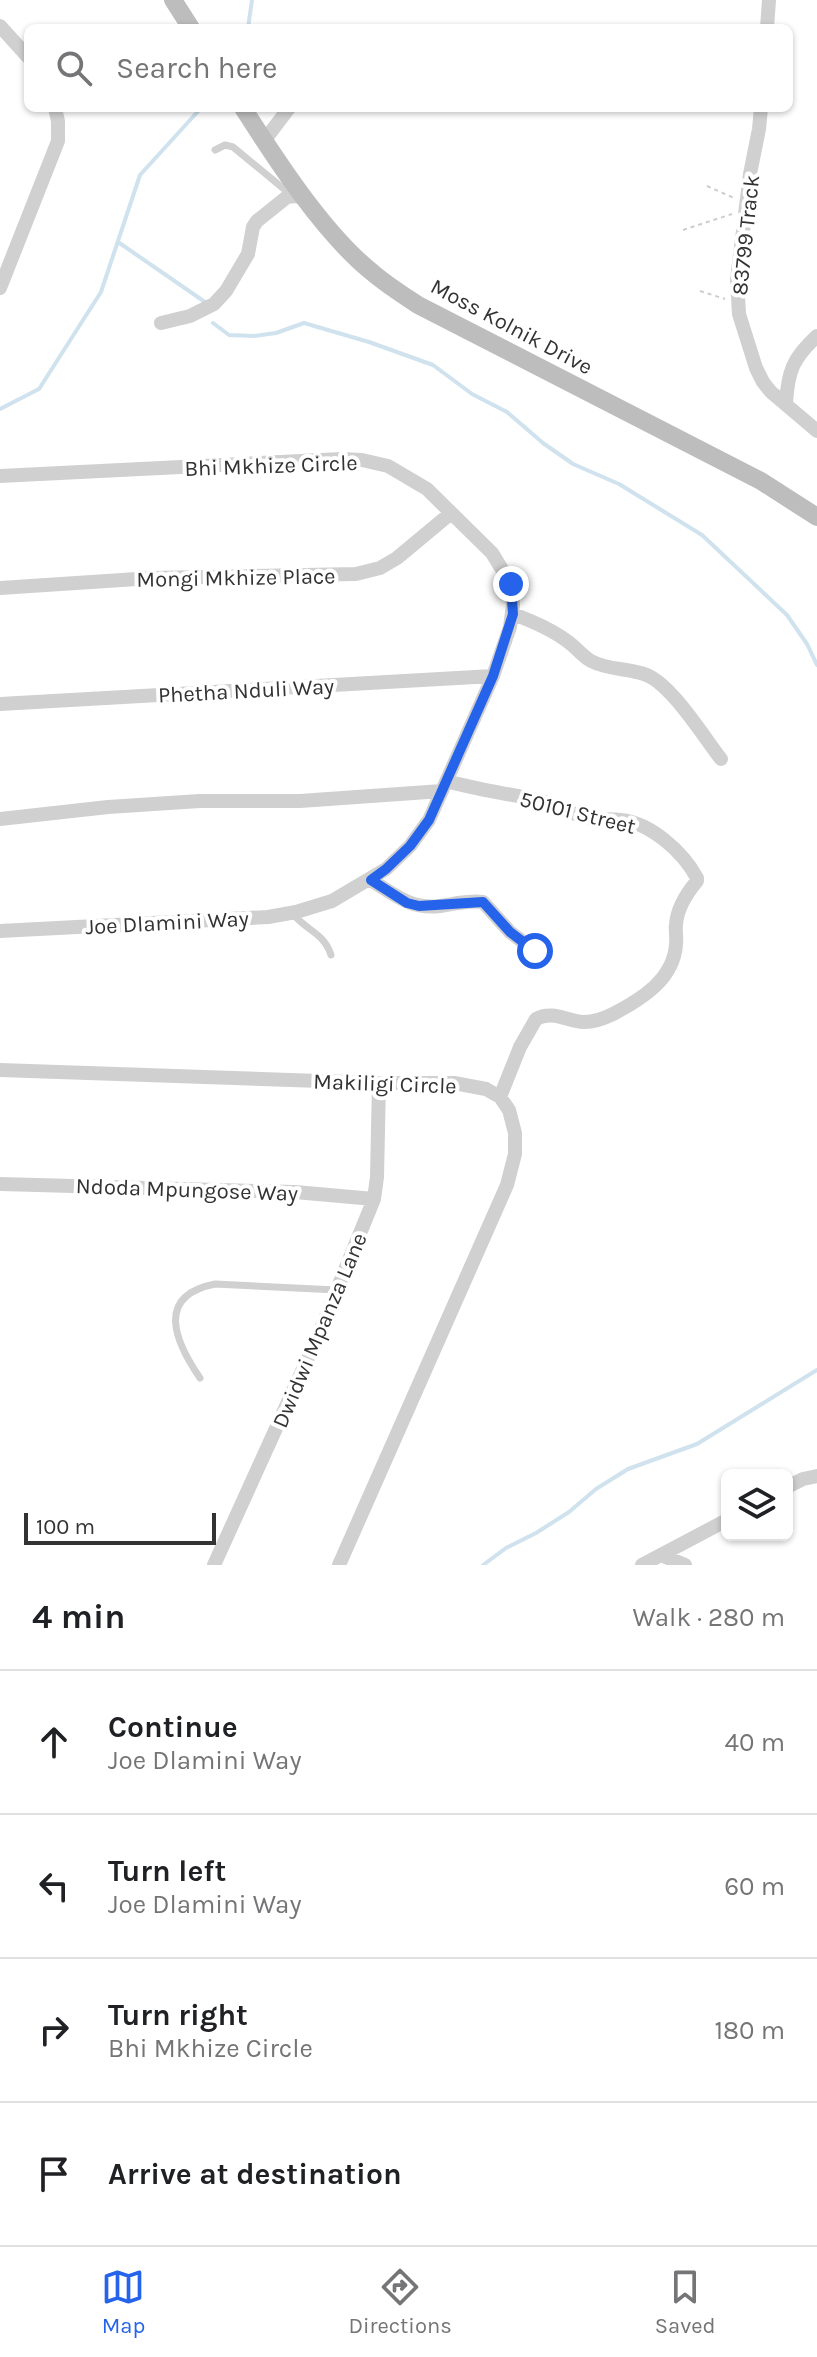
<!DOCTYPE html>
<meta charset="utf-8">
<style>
:root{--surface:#fff;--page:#f2f2f2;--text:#202124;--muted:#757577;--line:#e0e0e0;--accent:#2563eb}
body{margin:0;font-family:Karla,sans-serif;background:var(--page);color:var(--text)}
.controls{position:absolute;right:24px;bottom:24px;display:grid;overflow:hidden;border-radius:12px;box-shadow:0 2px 6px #0004}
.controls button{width:72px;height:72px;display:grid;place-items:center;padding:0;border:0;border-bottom:2px solid var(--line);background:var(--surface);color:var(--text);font:40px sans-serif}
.scale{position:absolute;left:24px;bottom:20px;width:192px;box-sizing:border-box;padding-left:8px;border:4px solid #333;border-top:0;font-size:22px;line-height:28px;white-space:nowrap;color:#333;-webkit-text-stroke:6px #fff;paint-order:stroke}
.stop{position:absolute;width:24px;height:24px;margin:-18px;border:6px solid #2563eb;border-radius:50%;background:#fff}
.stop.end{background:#2563eb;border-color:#fff;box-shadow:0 2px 8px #0008}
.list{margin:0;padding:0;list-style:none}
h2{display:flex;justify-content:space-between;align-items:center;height:104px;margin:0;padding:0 32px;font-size:34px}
h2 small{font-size:26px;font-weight:400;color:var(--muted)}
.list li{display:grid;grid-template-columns:52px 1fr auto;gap:24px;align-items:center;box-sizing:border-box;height:144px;padding:0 32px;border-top:2px solid var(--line)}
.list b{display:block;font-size:30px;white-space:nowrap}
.list p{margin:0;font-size:26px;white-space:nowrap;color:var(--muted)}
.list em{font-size:26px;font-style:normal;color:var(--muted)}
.icon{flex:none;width:44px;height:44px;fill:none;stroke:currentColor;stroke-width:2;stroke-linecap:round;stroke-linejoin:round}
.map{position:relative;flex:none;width:817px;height:1565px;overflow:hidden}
.search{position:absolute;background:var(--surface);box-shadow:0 2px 6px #0004;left:24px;right:24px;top:24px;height:88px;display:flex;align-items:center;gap:20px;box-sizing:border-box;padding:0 28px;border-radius:12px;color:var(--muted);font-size:30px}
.sheet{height:680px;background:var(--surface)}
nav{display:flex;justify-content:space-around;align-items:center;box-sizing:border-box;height:112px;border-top:2px solid var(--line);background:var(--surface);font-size:22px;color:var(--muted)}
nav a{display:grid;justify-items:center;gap:4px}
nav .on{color:var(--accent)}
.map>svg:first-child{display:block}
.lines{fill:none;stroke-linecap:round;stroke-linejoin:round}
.stream{stroke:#cfe2ee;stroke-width:4}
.path{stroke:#cdcdcd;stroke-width:2;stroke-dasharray:4 4;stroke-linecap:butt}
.lane{stroke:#d0d0d0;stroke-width:7}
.street{stroke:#d0d0d0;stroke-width:14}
.secondary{stroke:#bdbdbd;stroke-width:18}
.route{stroke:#2563eb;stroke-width:10}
.labels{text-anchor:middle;stroke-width:8;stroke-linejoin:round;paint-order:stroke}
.street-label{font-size:22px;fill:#333;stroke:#fff}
</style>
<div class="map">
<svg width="817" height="1565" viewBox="0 0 817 1565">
<rect width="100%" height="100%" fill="#fff"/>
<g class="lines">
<path class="stream" d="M248,28L252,0
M118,242L205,302
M213,323L229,335L254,336L276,333L304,323L369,342L433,365L472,394L507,412L543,443L573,464L619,484L702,535L787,615L807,644L817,665
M0,409L39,389L101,292L140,175L201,108
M483,1565L506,1548L536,1533L569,1512L596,1489L628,1469L697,1444L817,1370"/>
<path class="path" d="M707,186L734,198
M683,230L732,214
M700,291L725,299"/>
<path class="lane" d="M215,150L225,145L233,147L290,194
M293,914C307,931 324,933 331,955
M200,1378C176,1343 154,1296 215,1284L337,1290"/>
<path class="street" d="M0,26L28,57
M767,28L769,0
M761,108L759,129L750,174L737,279L739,314L756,368L763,382L771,392L817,431
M264,141L289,108
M0,288L58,141V121L55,108
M161,323L190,316L214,304L226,291L248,254L253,227L257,221L287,197L295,196L306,198
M786,403C788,371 793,358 817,336
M0,476L342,459L362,460L388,466L427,489L492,553L511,584L513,605L510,627L493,676L429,820L410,846L386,869L332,901L296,912L268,917L0,931
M0,588L152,578L356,574L380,568L397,558L451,513
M513,614C532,621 551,629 567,641C576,647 582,656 591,661C608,670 626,668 644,674C670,682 703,736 721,759
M0,704L493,676
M447,781C480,791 516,794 549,803C561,807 572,814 584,817C596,821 608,818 621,820C651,823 683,852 697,878V881C686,894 677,908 676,925C675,931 677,937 676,944C674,979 642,999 613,1014C605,1018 594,1022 584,1022C567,1021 552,1010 536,1019L520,1047L500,1097
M0,819L108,807L200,801H300L442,791
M371,880C393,894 412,910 440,906C454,904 469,900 483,902L510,932L535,951
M0,1070L379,1083H454L486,1089L500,1097L509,1110L515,1133V1154L507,1185L339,1565
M0,1184L295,1192L374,1199
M787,1487L803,1479L817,1476
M661,1555L685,1565
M214,1565L318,1336L374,1199L377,1177L379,1083
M642,1565L727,1520"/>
<path class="secondary" d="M173,0L191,28
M243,108C277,161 324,234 373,273C387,285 403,295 418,305L761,481L817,517"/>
</g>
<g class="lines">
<path class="route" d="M511,584L513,614L493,676L429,820L410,846L386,869L371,880L407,903L419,906L483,902L510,932L535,951"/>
</g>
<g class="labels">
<g class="street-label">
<text transform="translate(745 235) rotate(-84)" y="8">83799 Track</text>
<text transform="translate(512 326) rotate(28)" y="8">Moss Kolnik Drive</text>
<text transform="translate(271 465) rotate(-2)" y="8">Bhi Mkhize Circle</text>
<text transform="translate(236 577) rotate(-1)" y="8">Mongi Mkhize Place</text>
<text transform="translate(246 690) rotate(-3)" y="8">Phetha Nduli Way</text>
<text transform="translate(578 812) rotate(14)" y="8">50101 Street</text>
<text transform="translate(167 922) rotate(-3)" y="8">Joe Dlamini Way</text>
<text transform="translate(385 1083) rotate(2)" y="8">Makiligi Circle</text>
<text transform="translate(187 1189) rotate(2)" y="8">Ndoda Mpungose Way</text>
<text transform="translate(319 1330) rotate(-67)" y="8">Dwidwi Mpanza Lane</text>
</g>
</g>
</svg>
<div class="controls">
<button><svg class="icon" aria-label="layers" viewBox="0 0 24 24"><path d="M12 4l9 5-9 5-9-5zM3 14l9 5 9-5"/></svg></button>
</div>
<div class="scale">100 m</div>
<div class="stop" style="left:535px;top:951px"></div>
<div class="stop end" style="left:511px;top:584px"></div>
<div class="search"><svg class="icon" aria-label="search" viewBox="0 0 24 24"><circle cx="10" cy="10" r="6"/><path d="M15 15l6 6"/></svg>Search here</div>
</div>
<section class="sheet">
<h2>4 min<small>Walk · 280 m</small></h2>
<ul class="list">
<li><svg class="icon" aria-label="ahead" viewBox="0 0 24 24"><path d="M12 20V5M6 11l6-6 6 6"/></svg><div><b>Continue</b><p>Joe Dlamini Way</p></div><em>40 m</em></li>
<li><svg class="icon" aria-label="left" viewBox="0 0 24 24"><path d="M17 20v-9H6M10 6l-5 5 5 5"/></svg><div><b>Turn left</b><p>Joe Dlamini Way</p></div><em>60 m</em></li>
<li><svg class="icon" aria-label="right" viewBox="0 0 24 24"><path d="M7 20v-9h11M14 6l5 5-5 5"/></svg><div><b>Turn right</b><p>Bhi Mkhize Circle</p></div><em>180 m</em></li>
<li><svg class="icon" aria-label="arrive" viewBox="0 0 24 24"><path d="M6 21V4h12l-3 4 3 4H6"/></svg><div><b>Arrive at destination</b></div></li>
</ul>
</section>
<nav>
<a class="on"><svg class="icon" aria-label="map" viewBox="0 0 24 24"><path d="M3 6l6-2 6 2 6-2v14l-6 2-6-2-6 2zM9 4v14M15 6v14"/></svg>Map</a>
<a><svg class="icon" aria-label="directions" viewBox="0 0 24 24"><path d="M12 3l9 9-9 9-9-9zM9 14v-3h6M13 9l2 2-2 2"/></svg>Directions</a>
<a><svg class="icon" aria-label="saved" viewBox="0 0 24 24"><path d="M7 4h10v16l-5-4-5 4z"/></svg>Saved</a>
</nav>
